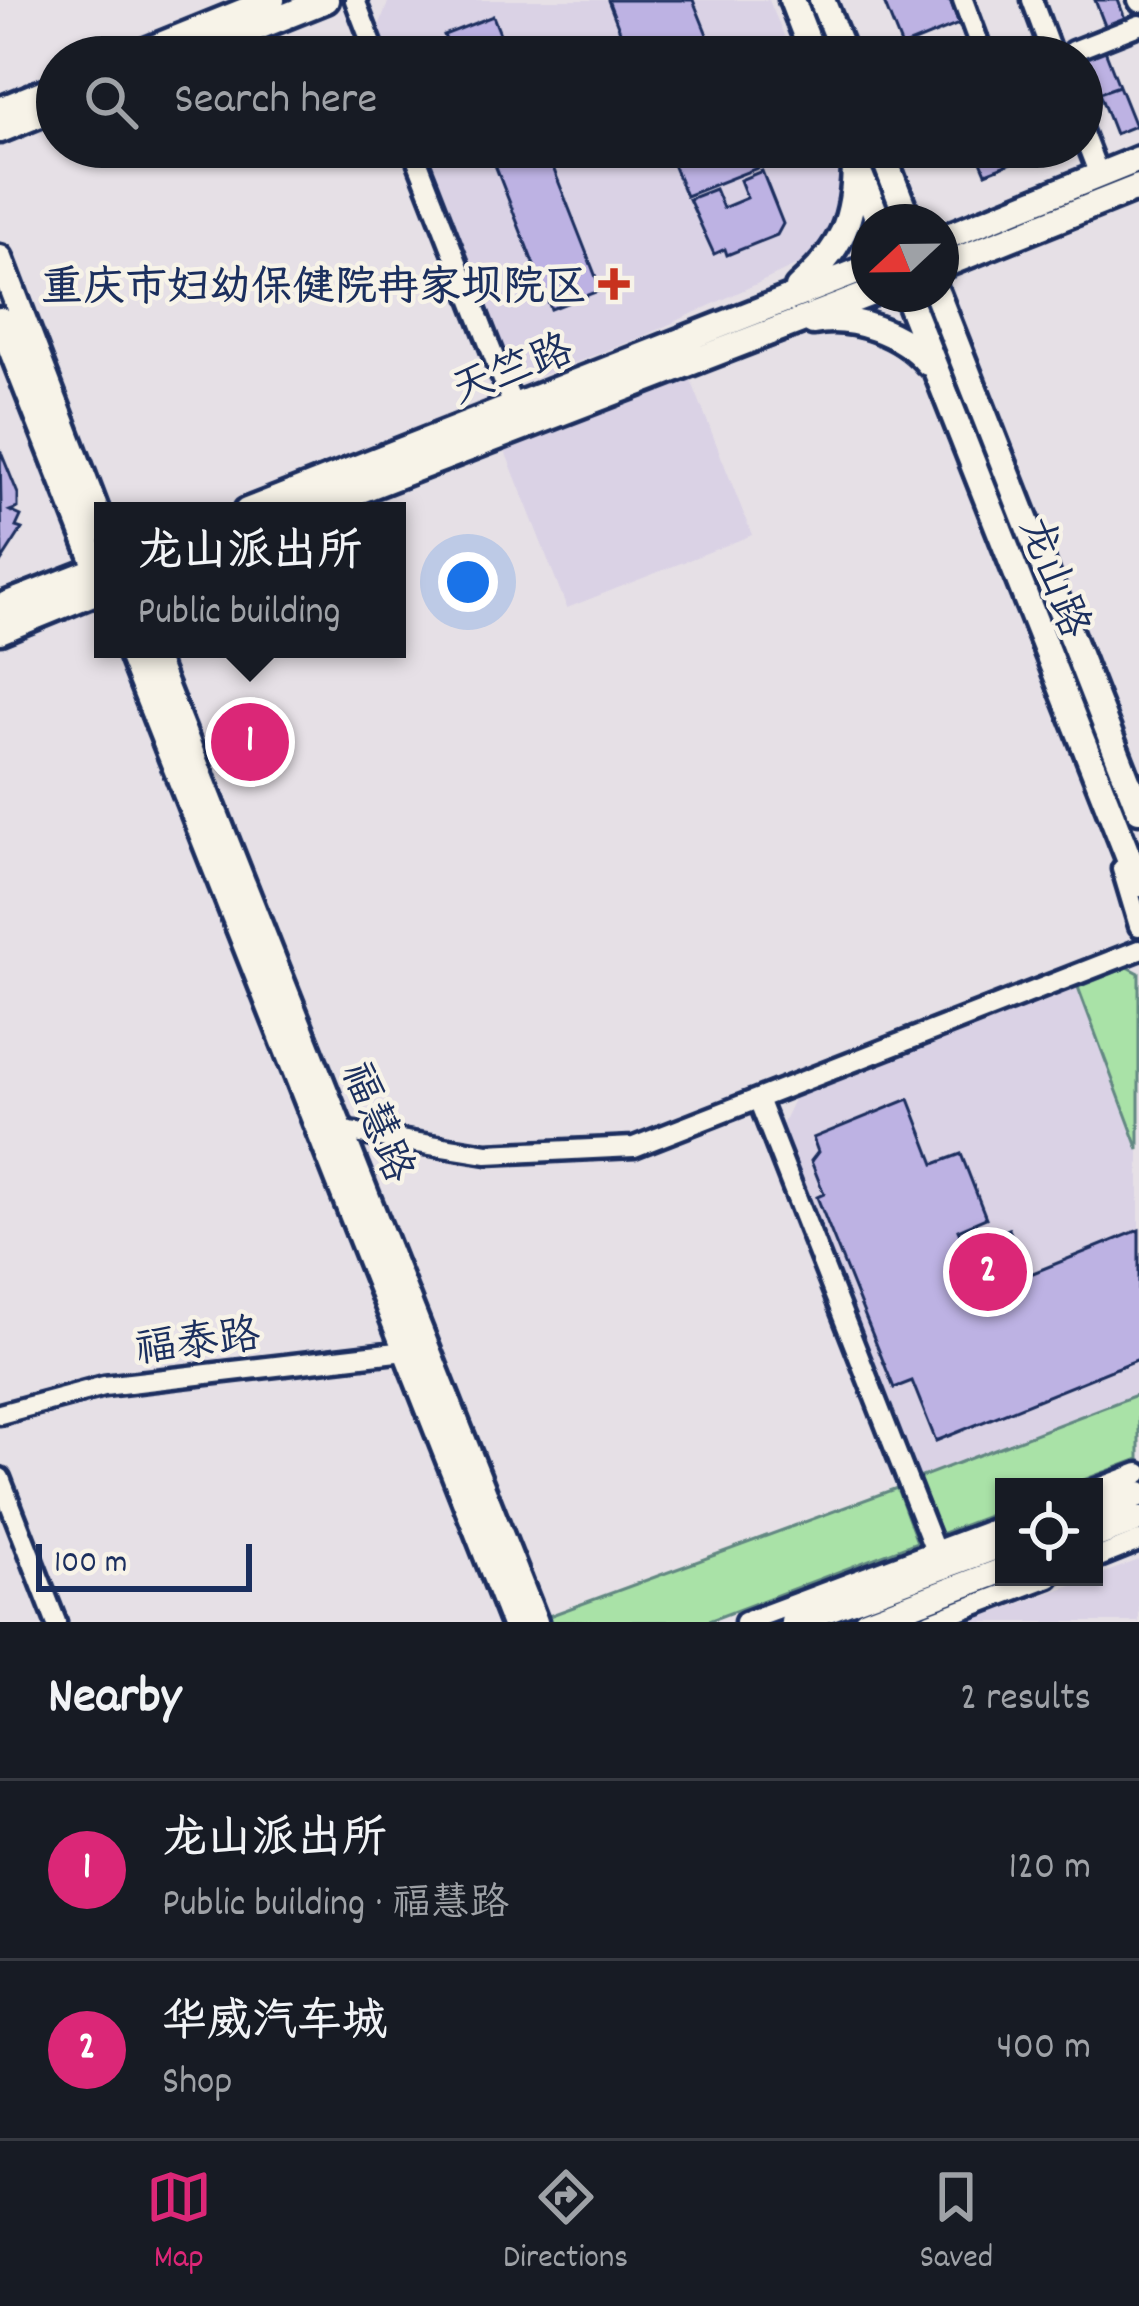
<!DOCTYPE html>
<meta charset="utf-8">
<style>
:root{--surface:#171b24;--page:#20242c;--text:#f1f3f6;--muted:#9ea1a6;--line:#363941;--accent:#db2777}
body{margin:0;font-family:Dekko,"LXGW WenKai TC",sans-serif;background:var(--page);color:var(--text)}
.controls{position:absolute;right:36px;bottom:36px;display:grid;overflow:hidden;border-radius:0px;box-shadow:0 3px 9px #0004}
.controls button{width:108px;height:108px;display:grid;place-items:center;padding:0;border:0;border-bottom:3px solid var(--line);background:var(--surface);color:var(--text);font:60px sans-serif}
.compass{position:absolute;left:851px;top:204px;width:108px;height:108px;border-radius:50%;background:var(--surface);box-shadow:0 3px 9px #0004;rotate:248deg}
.scale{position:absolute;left:36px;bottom:30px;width:216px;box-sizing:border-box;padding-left:12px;border:6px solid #1b2f5e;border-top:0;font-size:33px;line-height:42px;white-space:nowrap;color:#1b2f5e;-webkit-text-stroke:9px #f7f3e8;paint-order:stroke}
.you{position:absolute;left:468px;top:582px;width:42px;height:42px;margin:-30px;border:9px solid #fff;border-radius:50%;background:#1a73e8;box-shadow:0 0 0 18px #1a73e833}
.badge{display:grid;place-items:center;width:78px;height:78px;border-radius:50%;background:var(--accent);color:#fff;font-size:39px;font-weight:700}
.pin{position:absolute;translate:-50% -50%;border:6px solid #fff;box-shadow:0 3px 12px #0006}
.popup{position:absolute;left:94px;top:502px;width:312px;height:156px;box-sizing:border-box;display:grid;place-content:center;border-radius:0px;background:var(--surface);filter:drop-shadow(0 3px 9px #0005);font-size:39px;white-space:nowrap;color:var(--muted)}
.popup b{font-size:45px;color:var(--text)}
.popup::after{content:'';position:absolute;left:50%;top:100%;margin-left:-24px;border:24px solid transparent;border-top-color:var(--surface)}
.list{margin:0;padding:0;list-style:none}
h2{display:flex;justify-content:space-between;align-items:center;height:156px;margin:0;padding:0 48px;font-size:51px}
h2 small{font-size:39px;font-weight:400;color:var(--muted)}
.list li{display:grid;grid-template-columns:78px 1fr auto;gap:36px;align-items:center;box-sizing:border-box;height:180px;padding:0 48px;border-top:3px solid var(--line)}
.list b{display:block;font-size:45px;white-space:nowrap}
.list p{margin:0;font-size:39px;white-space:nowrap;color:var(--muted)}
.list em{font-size:39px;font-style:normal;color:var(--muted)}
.icon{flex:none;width:66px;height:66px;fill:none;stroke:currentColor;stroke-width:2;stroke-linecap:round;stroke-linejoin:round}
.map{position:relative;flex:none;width:1139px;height:1622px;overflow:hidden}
.search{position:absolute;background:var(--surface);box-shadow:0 3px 9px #0004;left:36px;right:36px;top:36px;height:132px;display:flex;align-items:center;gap:30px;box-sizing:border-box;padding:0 42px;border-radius:66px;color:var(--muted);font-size:45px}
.sheet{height:516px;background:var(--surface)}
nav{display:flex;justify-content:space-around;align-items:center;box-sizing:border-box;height:168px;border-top:3px solid var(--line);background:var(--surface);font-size:33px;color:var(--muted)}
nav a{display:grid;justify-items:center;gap:6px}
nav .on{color:var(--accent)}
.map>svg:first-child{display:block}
.built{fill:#dad2e5}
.green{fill:#a9e2a7;stroke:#628882;stroke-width:3}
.building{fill:#bdb2e3;stroke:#1b2f5e;stroke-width:3}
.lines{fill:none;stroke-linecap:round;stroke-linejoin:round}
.minor-casing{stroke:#1b2f5e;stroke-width:27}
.major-casing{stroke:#1b2f5e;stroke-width:33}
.minor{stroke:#f7f3e8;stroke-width:18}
.major{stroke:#f7f3e8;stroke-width:24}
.poi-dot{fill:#c8321e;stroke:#f7f3e8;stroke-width:4.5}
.labels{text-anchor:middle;stroke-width:9;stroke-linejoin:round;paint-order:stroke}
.poi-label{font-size:42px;font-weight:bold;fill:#1b2f5e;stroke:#f7f3e8;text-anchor:end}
.street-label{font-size:42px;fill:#1b2f5e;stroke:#f7f3e8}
</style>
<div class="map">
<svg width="1139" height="1622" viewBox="0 0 1139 1622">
<rect width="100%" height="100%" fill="#e6e0e6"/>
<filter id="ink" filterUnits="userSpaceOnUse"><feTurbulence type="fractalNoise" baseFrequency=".00833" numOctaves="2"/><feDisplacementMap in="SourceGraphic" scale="24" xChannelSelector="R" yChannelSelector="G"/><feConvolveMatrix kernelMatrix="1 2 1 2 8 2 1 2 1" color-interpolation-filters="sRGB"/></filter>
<g filter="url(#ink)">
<path class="built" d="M389,0H769L793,57H388L378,29Z
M423,147H829L842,177L843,207L821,254L642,337L538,377L508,364Z
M690,377L752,535L567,608L505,451Z
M1078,987L1139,1150V1394L916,1479L781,1127L795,1097Z
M1139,1560V1622H966L1094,1577Z"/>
<path class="green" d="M1128,967L1139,973V1150L1078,987Z
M1139,1394V1459L1065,1487H1004V1510L938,1535L916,1479Z
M897,1488L917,1542L706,1622H551L549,1616Z"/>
<path class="building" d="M608,0H693L716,57H630Z
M883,0H950L959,24L902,47Z
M1095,0H1118L1127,24L1107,31Z
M493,16L509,57H452L444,35Z
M1103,45L1119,86L1099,93L1083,52Z
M1119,86L1135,126L1115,134L1099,93Z
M488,147H545L601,290L551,309Z
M666,147H752L760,167L686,196Z
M975,147H1051L986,173Z
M762,171L783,224L777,235L727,255L725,249L714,254L689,199L715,189L723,208L747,198L740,180Z
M0,450L18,494V508L10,511L21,516L16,527L22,529L2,560Z
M909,1099L934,1164L961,1154L986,1218L958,1230L965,1247L1009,1229L1028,1275L1139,1230V1359L936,1441L912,1381L894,1388L817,1197L824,1194L811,1161L818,1152L813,1138Z"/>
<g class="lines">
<g class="minor-casing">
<path id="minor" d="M355,0L377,57
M963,0L984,57
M1032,0L1053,57
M1138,0L1139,2
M1073,51L1139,25
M1021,57L1049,46
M1082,131L1099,175
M412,147L517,416
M1122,869L1139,926
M758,1099L935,1551
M343,1131L487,1154L634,1147L1139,950
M0,1414L104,1386L405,1351
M0,1478L56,1622
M1094,1490L1139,1473
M1094,1559L1139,1541
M745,1622L1004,1525
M930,1622L1049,1577"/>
</g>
<g class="major-casing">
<path id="major" d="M792,0L814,57
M822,0L845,57
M131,57L272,0
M183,57L326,0
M0,110L57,87
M0,130L57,107
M880,147L909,222
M861,177L879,222
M941,239L1139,159
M0,258L103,529
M941,266L1139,187
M798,288C842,249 855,220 855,161
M906,294L1139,884
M937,294L1139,810
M0,320L103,583
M813,322C852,314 903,333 928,363
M247,511L869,267
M306,511L869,294
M0,607L103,567
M0,631L103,589
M129,649L513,1622
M150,649L535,1622
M1094,1511L1139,1494
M1094,1536L1139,1519
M793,1622L1004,1544
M866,1622L1004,1570"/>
</g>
<use href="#minor" class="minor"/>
<use href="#major" class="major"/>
</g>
</g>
<path class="poi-dot" d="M608 266h12v12h12v12h-12v12h-12v-12h-12v-12h12z"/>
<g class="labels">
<g class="poi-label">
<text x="587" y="299">重庆市妇幼保健院冉家坝院区</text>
</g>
<g class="street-label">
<text transform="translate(511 367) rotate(-21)" y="15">天竺路</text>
<text transform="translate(1057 576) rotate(69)" y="15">龙山路</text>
<text transform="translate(380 1121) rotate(68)" y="15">福慧路</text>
<text transform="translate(197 1339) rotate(-7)" y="15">福泰路</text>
</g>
</g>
</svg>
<div class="controls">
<button><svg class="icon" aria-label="locate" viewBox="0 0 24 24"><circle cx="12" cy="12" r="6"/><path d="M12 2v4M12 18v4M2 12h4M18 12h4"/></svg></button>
</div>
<svg class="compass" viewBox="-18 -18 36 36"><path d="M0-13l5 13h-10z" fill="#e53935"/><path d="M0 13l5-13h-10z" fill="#9ea1a6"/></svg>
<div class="scale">100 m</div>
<div class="you"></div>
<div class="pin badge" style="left:250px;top:742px">1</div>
<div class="popup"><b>龙山派出所</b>Public building</div>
<div class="pin badge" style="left:988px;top:1272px">2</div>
<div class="search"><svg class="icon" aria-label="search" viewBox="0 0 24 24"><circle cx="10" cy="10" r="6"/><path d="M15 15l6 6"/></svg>Search here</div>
</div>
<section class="sheet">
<h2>Nearby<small>2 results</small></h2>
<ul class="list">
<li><span class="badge">1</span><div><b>龙山派出所</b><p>Public building · 福慧路</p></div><em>120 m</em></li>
<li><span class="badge">2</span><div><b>华威汽车城</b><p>Shop</p></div><em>400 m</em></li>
</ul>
</section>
<nav>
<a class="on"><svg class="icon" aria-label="map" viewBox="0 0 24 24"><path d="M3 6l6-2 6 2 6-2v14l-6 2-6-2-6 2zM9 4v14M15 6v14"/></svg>Map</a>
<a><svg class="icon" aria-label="directions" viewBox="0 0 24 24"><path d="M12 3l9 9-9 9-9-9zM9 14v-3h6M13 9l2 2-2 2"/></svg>Directions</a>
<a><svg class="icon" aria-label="saved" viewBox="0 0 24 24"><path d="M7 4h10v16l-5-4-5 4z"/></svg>Saved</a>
</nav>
